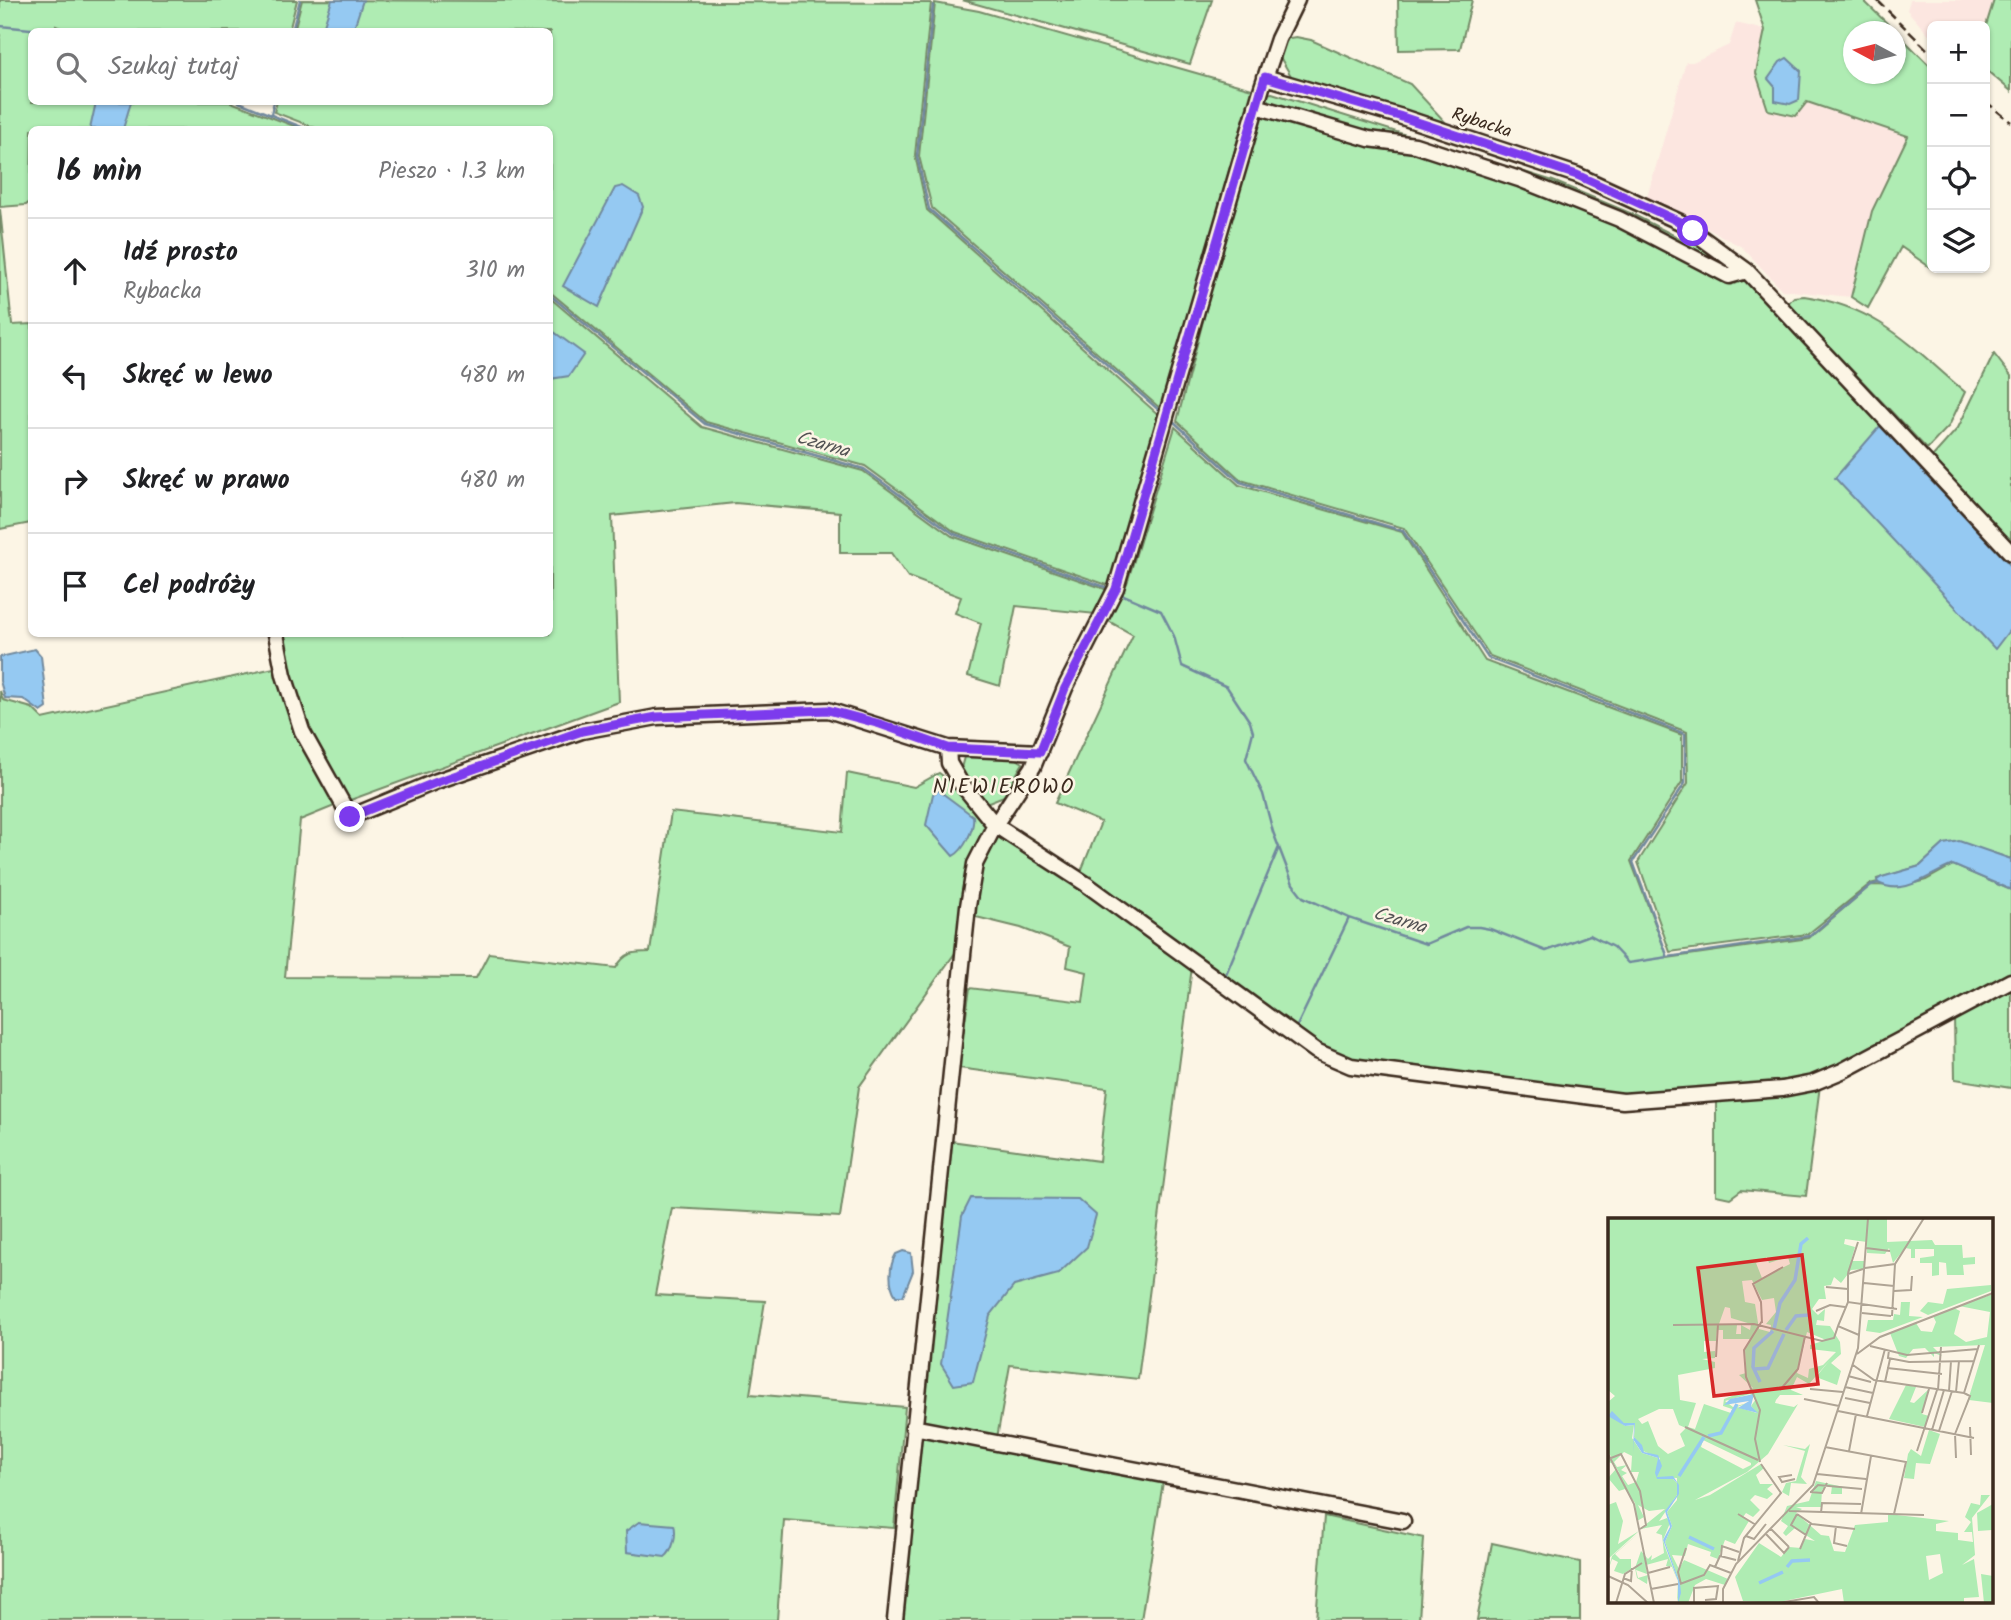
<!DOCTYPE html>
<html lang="pl">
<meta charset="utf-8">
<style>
:root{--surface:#fff;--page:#f6f6f6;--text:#202124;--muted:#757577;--line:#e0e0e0}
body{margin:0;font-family:Kalam,sans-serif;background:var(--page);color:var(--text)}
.controls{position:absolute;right:21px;top:21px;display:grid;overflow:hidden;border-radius:10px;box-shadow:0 2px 5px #0004}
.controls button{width:63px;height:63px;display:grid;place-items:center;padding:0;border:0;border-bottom:2px solid var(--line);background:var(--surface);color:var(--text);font:35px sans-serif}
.compass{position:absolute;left:1843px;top:21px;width:63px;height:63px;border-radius:50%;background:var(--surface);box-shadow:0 2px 5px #0004;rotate:277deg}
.stop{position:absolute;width:21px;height:21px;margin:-16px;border:5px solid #7c3aed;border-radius:50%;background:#fff}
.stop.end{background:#7c3aed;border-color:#fff;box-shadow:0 2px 7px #0008}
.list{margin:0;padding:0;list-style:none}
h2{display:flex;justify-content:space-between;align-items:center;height:91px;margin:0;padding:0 28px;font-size:30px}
h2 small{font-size:23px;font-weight:400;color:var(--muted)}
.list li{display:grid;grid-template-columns:46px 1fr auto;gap:21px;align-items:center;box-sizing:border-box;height:105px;padding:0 28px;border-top:2px solid var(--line)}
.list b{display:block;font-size:26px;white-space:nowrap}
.list p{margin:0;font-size:23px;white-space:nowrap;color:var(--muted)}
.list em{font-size:23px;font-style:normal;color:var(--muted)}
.icon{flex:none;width:38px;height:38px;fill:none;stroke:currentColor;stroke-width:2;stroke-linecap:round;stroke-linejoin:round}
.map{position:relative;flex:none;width:2011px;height:1620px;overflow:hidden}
.search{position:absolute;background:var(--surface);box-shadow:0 2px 5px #0004;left:28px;top:28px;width:525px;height:77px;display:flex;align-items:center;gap:18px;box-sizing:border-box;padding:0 24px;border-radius:10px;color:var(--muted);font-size:26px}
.panel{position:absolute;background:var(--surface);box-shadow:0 2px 5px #0004;left:28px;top:126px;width:525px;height:511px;border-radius:10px}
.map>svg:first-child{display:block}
.built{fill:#fce6e0}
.green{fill:#afecb3;stroke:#758b68;stroke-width:2}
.water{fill:#95c9f2;stroke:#71899d;stroke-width:2}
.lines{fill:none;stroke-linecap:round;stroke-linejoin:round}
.stream{stroke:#71899d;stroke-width:2.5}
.minor-casing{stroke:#3b2a1e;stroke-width:19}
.minor{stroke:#fcf5e5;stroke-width:14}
.rail{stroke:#3b2a1e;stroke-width:2.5;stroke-dasharray:10 5;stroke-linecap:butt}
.route{stroke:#7c3aed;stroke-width:9}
.labels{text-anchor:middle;stroke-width:5;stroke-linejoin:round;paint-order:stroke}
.street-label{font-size:18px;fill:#3b2a1e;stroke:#fcf5e5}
.water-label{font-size:19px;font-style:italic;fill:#525253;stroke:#fcf5e5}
.quarter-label{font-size:21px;letter-spacing:2px;fill:#3b2a1e;stroke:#fcf5e5}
.inset-river{fill:none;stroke:#95c9f2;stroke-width:3.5}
.inset-road{fill:none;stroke:#afa495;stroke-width:2}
.view{fill:#d62828;fill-opacity:0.15;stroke:#d62828;stroke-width:3.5}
.inset-edge{fill:none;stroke:#3b2a1e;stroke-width:3.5}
</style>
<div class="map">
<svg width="2011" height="1620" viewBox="0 0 2011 1620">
<rect width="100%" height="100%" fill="#fcf5e5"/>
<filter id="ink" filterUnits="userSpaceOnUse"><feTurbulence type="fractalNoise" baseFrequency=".0143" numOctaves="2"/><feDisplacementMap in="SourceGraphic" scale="14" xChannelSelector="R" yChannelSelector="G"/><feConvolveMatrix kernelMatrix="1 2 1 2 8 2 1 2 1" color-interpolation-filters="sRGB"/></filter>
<g filter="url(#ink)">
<path class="built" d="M1910,0H1994L1985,29V26H1932V39L1907,10Z
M1736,23L1765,30L1756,73L1807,102L1908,136L1872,211L1851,297L1782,290L1742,247L1647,197L1686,62H1693L1729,45Z"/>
<path class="green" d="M0,0H297L289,31L70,32L56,26V31L32,32V102H231L302,129L32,130L31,201L26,205L0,207Z
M302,0L931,3L915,155L927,210L1160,416L1110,586L955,532L865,466L706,422L550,292V130L318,129L274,112L277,102H550V32L294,31Z
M962,0H1212L1190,64Z
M1398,0H1472L1460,49L1399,50Z
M1755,0H1863L1895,31L1854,32V74H1896V32L1932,68V265L1931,268L1901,247L1868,308L1851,297L1872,211L1908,136L1807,102L1796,116L1768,110L1756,73L1765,30Z
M1994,0H2011V91L1985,69V29Z
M935,3L979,11L1252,89L1162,410L932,208L919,156Z
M1296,37L1311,40L1410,84L1448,125L1294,81L1277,52L1283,39Z
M1272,93L1553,181L1630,213L1691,244L1695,237L1734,268L1732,272L1604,209L1381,138L1265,106V94Z
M1259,114L1395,144L1533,186L1722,275L1732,283L1747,279L2011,559V859L1990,852L1944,844L1920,866L1877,879L1878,882L1870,884L1808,934L1670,952L1638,862L1688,783L1687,732L1490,656L1404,528L1241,480L1177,421L1256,117Z
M0,209L12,325L32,324L31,523L0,529Z
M1804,296C1878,307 1910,345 1965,392L1949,426L1927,449L1788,303L1794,297Z
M550,298L702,427L863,471L952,536L1108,590L1096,614L1016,606L1000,686L968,676L981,623L955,613L961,597L908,577L891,553H840V512L735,503L612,516L619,702L345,802L304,730L278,634H550Z
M1994,354L2011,376V544L1932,457L1958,428Z
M1175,427L1239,485L1402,532L1485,661L1682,735V782L1631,861L1668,958L1809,938L1871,885L1903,886L1926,880L1953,865L2011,890V1088L1955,1079L1954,1016L1813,1079L1781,1086L1617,1096L1345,1060L1330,1054L1080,874L1101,822L1055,803L1133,635L1107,620L1127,583Z
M274,668L298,733L337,805L300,820L285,977L476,978L489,953L616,968C625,952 633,952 650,952L671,812L842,832L847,773L914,787L939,773L967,794L989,828L971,862L955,953L859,1087L840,1217L672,1208L655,1295L765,1301L750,1394L905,1407L894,1528L784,1520L777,1620H0V691L3,700L32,708L43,719Z
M1010,755L1023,763L1004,796L986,803L960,772L964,757Z
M996,831L1078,884L1192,967L1138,1379L1010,1365L997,1438L927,1426L920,1418L950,1141L1099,1161L1107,1088L958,1068L970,988L1083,1002L1087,972L1067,967L1070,947L1021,928L976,917L978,867Z
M1820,1085L1806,1196L1741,1190L1730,1198L1716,1195V1096Z
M918,1434L1163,1482L1141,1620H900Z
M1324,1516L1424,1538L1419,1620H1316Z
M1492,1543L1580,1562V1620H1477Z"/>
<path class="water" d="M332,0H363L353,31H322Z
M1787,58L1801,71L1799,100L1790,104L1775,101V87L1768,79L1780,62Z
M96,102H131L123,129H90Z
M623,186L639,196L643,207L599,307L563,286L615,188Z
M550,329L584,354L569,376L550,379Z
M1880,426L2011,566V628L1995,649L1835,478Z
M35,649L41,656L47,708L41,712L23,699L5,698L0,681V657Z
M938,790L973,816C975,828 964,851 953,856L926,825L933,794Z
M1959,841L2011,859V890L1953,865C1929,874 1905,897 1878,883L1877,880L1882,877L1920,866L1944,844Z
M971,1198L1078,1199L1096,1215L1087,1247L1058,1274L1014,1286L990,1316L973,1382L954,1385L941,1364L962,1216Z
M903,1251L911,1253L913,1271L903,1296H896C888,1284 889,1266 896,1254Z
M639,1522L674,1525C677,1534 673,1551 665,1557L627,1552L626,1531Z"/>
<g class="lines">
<path class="stream" d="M933,5L917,156L929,209L1161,412
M0,26L61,32
M292,32L300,0
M239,102L309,130
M271,114L274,102
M550,295L705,424L864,469L954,534L1108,588
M1173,421L1240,482L1403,531L1488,658L1685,734V783L1633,862L1667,955
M1121,594L1161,611L1174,636L1182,666L1227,687L1250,722L1253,732L1246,759L1263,794L1273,832L1293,884L1303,897L1349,918L1426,944L1466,927H1479L1490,929L1546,951L1590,935L1613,947L1628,963L1810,936L1871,885L1878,883
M1226,974L1279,847
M1297,1026L1349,918"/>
<g class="minor-casing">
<path id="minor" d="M1265,77L1399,116L1577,175L1680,222L1747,271L2011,553
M1256,106L1369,139L1415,145L1519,179L1619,219L1729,276L1747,271
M276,634L284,675L302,731L350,817L437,781L582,731L657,717L828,710L948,748L1040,752
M948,748L949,763L960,782L995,825L1086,884L1316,1051L1351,1066L1623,1101L1782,1089L1813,1083L1842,1071L2011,981
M913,1427L1403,1521
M895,1620L968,906L975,864L995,825L1033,767L1065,688L1116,588L1262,87L1278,39L1297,0"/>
</g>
<use href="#minor" class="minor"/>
<path class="rail" d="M1877,0L1932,54
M1985,101L2011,122"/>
</g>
</g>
<g class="lines" filter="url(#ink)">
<path class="route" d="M350,817L437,782L582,731L657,717L828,710L880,724L948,748L1040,752L1065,688L1116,589L1265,77L1399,116L1577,175L1680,222L1693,231"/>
</g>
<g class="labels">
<g class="street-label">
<text transform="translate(1482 122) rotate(18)" y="6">Rybacka</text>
</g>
<g class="water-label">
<text transform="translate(823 443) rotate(16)" y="7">Czarna</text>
<text transform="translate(1400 919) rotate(16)" y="7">Czarna</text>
</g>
<g class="quarter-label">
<text x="1004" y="793">NIEWIEROWO</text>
</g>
</g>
<g transform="translate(1608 1218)">
<rect width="385" height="385" fill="#fcf5e5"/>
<path d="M0,0H279V24L324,22L327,27H354L355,40L367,39V46L355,47L356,57H339L338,45L331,44V57L324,58V45H312V40L326,38V31H307V40H303V31L297,30L285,45L281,30L277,36L259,35V24L237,21L236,26L247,29L243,43H256V51L243,52L233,65L226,59L223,67L216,68L218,81H211L204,91L210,97L217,91L216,103L209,102L208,107L222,108L232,124L233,136L223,145L233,153L229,167L208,159L222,142L201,166L189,159L183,172L195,177H172L168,182L167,185L186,189L190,186L160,236L139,254L87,282L102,277L153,246L156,250L148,257L152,266H165L159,271L165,276L159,281L147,277L142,282L152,292L145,299L138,295L135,299L141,303L127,326L117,322L110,341L102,338L103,334L80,326L77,338L64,337L71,351L76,342L120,361L117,367L98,361L87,367L80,385H70L72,366L57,324L64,308L59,294L69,282V260L49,259L52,240L35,233L26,219L27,205L17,206L0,195V184L7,178L0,172ZM159,39L161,45L180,39L182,46L154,60L148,45ZM144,62L154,82L166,80L168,94L158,106L163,107L162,114L151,111L147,86L137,84L134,63ZM117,89L122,90L123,100L143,106L142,112L133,107V116H128L129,107L111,106ZM109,112H115V121H142L137,131L138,155L131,157L145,170L116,181L115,188L124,191L123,195L96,186L87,211L80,209L88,185L72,182L70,157L107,150V144L94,141L107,140V133L96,134V123H108ZM199,114L218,122L202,127V131L228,134L215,147L201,151L200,160L189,155ZM142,176L148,181L143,188L149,195L129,189L143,184L125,189L117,183ZM51,191H65L71,207L78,210L72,216L77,228L60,236L50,228L40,203L34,206L30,201ZM95,222L143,245V247L135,251L93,229ZM383,67V73L320,97L312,93L320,84L335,86L339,71ZM385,76V185L361,182L356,195L377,127L325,129L334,138L326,135V139L317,130L305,131L298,140L291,138L282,115L308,105L313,113L324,114L328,104L325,98L346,90L352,93L346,116L358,124L379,119L382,94L351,88ZM293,84H302L301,98L315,99L272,115L258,113L260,102H285L286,96L292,97ZM298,167L308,169L302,184L306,185L321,171L314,196L321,198L317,209L281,201ZM1,196L17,208L26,207L24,220L34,235L50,240L49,261H65L69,265V277L51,303L59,300L62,305L55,322L57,329L68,358L71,368V374L69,385L70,364L64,349L58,348L60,341L38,347L39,356L28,352L30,360L40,357L39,366L29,360L27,350L33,333L40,341L44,337L43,342L56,335L54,317L48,315L54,307L32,311L57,291L41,293L30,287L36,299L29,303L27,285L17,271L11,273L0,260L8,251L12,256L6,246L0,244V237L3,242L4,240L0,234ZM16,234L24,238L23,254H31L28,264L20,267L14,258L19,255L13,252L19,247L9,249L6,244ZM321,212L332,216L322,246L308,245L306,261L296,260L300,236L303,231L313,238ZM202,226L193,259L199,266L183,265L181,278L174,274L178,265L188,263L197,233L175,227L197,231ZM208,263L240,270L234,269V276H223L224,268H218L214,272L213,289H188L194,291L188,295L213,317L221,318L226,333L237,334L247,307L280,304V296L341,303L328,306V313L350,315V322L365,324L364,314H356L363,304L357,299L363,285L372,287L373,277H382L364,300L367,337L354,347L366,341L371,379L356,380V385H236L234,371L167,385L135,383L127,359L151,325L173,339L181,329L193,330L197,321L207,323L187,310L178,318L175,315L180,308L173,303L179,288L201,283ZM332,336L335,355L321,362L318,338ZM8,284L15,303L10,326L31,313L0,341V287ZM385,286L384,312L370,313L369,295ZM32,314L7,336L12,341H23V351L15,356L6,353L10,344L4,341L0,353L4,338ZM373,356L385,358V385H376Z" fill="#afecb3" fill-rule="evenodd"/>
<path d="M146,176L143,188L150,195L130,190L141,183L116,187L122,181ZM4,193L16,205H27L26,219L34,227L36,234L50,237L54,248L49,259L65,258L71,267V276L59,294L64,308L57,324L72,365L73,375L70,385V363L55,322L62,309L57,293L69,277V265L65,261H49L47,255L50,240L34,235L25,221V235L26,207L17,208L0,198Z" fill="#95c9f2"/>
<path class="inset-river" d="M166,111L172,85L187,62L193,26L200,20M178,112L188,98L201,97M147,151L160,150L176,116M152,164L145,149L146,130L165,113M100,218L113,215L129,186M71,258L96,219M81,319L106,331M179,349L184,343L202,342M151,365L175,354"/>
<path class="inset-road" d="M258,30L282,33M257,50L287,46L316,0M240,55L250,24M256,65L286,68M218,69L240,71M286,73L303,72L304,58M240,84V56L255,51M208,93L222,87L237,89M254,95L283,98M284,98L287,46M154,105L153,84L145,66L175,49M65,107L146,106L214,123L226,120L230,108L251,117M230,108L240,84L289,91M262,128L299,137L370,131M281,132L280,140L301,144L366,143M249,136L272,119L385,75M108,139L110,106M245,147L266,162L356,175M279,150L334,156M240,158L263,164M277,164L282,141M237,169L265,175M202,171L235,174M172,172L190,151L197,118M330,172L333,129M341,173L343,143M348,174L351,143M356,175L371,127M237,180L262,185M196,181L231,188M230,193L366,220M314,195L321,171M259,198L277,131M77,209L150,242M362,209L363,237M324,212L336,172M331,213L344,173M347,216L362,178L356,175M347,216L348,240M217,229L298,244L286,296M241,233L248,196M309,233L329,172M0,236L26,286L46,385M3,240L13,236L32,273L38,307L32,311M152,244L147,221L152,192L138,159L136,132L154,103M209,256L258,261M184,257L171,259L174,264L187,261M202,274L214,275L219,265M203,274L210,267L254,271M181,293L316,297M213,295L214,285L253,286M130,296L148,307M189,296L204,306L247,311M189,296L183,307L198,317M253,296L263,238M228,308L226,325L239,328M163,311L181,329M158,316L176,335L181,329M138,318L146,321L158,306M192,331L203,305M113,338L114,328L131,334M130,343L136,320L173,275L153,246M107,349L112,338L128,342M40,355L62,349M0,358L20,367L40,385M15,360L23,363L24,350M72,366L96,357L102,347L123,355M73,366L70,354L78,330M43,371L70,366M8,385L17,356L34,345M86,385V370L110,368L108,381L97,382M115,385V371L128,346L205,267L250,130L260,0M170,385L206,379L211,385"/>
<path class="view" d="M194,37L210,166L106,178L90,50Z"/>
<rect width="385" height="385" class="inset-edge"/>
</g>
</svg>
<div class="controls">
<button>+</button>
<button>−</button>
<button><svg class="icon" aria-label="locate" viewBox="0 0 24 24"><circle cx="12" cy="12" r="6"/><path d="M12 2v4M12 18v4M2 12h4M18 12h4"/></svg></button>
<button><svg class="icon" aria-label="layers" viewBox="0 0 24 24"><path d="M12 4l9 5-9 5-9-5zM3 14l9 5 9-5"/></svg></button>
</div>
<svg class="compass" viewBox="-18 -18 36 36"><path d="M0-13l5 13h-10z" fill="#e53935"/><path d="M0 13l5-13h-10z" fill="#757577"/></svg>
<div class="stop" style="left:1693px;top:231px"></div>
<div class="stop end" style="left:350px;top:817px"></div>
<div class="search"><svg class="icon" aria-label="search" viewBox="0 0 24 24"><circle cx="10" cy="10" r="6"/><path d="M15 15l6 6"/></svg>Szukaj tutaj</div>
<section class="panel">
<h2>16 min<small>Pieszo · 1.3 km</small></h2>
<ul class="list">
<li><svg class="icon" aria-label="ahead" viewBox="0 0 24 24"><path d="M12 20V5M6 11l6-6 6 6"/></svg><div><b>Idź prosto</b><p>Rybacka</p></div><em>310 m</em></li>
<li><svg class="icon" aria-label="left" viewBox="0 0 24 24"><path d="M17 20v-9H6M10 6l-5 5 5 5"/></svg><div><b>Skręć w lewo</b></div><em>480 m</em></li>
<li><svg class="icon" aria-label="right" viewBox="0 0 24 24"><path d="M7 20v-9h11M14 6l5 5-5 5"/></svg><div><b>Skręć w prawo</b></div><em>480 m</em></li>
<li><svg class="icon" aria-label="arrive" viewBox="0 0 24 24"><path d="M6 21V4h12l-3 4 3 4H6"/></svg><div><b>Cel podróży</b></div></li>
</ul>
</section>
</div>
